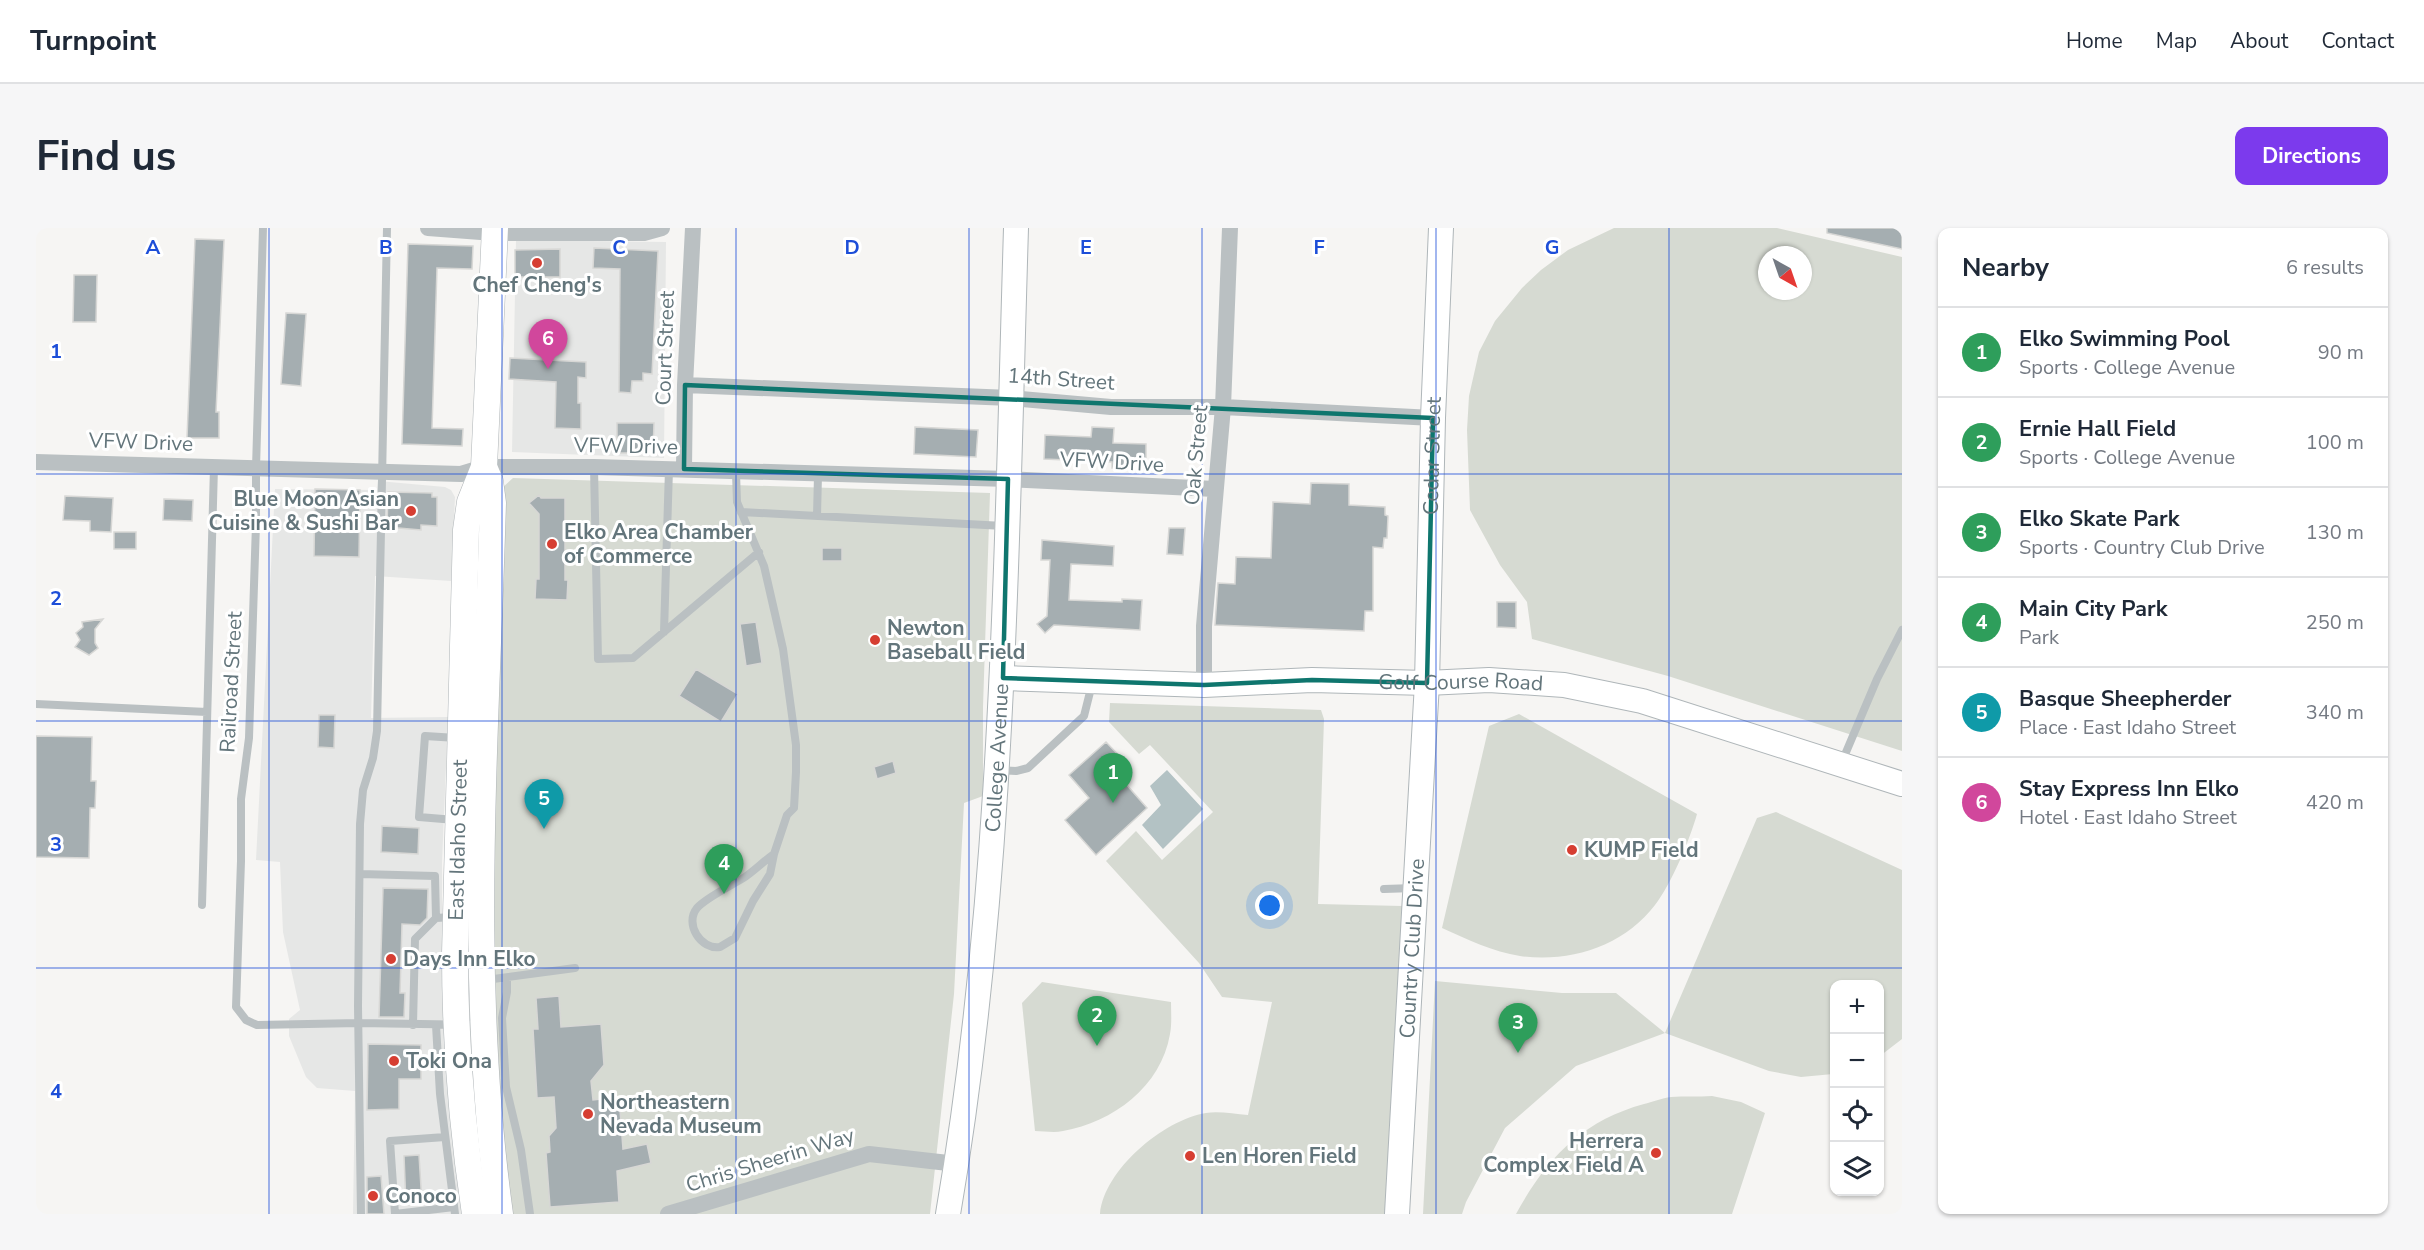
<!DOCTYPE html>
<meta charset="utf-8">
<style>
:root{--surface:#fff;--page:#f6f6f7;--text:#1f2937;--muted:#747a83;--line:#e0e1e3;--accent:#7c3aed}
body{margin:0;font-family:"Nunito Sans",sans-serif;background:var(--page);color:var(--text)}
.controls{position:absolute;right:18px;bottom:18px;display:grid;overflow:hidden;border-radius:12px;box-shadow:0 2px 4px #0004}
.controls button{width:54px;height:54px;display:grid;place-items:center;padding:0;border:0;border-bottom:2px solid var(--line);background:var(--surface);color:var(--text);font:30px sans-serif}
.compass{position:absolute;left:1722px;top:18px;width:54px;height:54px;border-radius:50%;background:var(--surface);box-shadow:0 2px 4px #0004;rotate:140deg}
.you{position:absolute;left:1234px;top:678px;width:21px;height:21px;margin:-15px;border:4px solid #fff;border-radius:50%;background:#1a73e8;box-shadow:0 0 0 9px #1a73e833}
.badge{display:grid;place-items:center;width:39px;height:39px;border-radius:50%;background:var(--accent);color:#fff;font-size:20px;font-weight:700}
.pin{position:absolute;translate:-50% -50px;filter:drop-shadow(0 2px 3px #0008)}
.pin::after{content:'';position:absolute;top:32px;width:21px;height:18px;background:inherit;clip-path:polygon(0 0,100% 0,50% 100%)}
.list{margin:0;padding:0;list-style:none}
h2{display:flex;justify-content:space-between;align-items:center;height:78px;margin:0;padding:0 24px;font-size:26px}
h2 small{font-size:20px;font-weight:400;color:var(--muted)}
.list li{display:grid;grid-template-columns:39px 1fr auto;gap:18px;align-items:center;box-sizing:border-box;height:90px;padding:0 24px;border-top:2px solid var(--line)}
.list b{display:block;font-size:22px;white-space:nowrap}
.list p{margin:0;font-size:20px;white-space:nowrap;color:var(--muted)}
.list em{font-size:20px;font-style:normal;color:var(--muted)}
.icon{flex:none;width:33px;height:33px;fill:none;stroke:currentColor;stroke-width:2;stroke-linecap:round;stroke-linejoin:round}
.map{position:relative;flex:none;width:1866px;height:986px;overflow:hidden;border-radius:12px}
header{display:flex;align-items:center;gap:36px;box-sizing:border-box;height:84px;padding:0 30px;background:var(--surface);border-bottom:2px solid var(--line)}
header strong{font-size:28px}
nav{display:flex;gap:33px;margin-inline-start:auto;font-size:21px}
.intro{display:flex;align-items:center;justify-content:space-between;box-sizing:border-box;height:144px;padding:0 36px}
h1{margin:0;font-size:42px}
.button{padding:15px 27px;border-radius:12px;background:var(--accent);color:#fff;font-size:21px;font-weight:700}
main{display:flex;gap:36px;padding:0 36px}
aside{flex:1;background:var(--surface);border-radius:12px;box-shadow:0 2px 4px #0004}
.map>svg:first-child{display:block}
.built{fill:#e6e7e6}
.green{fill:#d6dad2;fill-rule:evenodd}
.water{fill:#b3c2c4}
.building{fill:#a5aeb1;stroke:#d7d7d5;stroke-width:1.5}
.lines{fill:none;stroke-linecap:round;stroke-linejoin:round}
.secondary-casing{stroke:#afb6b9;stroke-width:26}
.primary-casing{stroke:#aeb4b7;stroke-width:27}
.lane{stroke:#bac0c2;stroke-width:8}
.street{stroke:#bac0c2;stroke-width:16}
.secondary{stroke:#fff;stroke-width:24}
.primary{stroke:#fff;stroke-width:26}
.marked{fill:none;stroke:#0f766e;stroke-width:4.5;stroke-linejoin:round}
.grid{fill:none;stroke:#1d4ed8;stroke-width:1.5;stroke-opacity:0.55}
.poi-dot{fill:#d63e32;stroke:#fff;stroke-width:2}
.labels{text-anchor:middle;stroke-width:6;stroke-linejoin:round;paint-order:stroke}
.poi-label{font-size:21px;font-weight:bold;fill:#63757b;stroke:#fff;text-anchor:start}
.street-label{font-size:21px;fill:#63757b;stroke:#fff}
.grid-label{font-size:20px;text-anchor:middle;font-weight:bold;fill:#1d4ed8;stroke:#fff;stroke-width:6;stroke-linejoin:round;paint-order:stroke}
</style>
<header>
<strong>Turnpoint</strong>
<nav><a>Home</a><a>Map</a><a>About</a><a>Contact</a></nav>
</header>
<div class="intro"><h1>Find us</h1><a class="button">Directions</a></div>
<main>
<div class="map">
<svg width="1866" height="986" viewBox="0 0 1866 986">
<rect width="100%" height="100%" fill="#f6f5f3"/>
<path class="built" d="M480,12L630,14L628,230L476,224Z
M342,253L409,259L415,262L419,269L415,353L339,348L335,490L412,489L406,635V764L411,853L426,986H317L319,863L281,860L270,849L253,808V791L264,782L247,704L244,634L220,632L239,261L341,262Z"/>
<path class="green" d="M1578,0H1741L1866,29V523L1632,448L1496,411L1491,374L1464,337L1434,282L1431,202L1433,168L1443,124L1459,93L1486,60L1505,42L1532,22ZM1731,27H1767V63H1731Z
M477,250L954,265L947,479V568L928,575L918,766L894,986H471L454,791L466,260Z
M1074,475L1285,482L1288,491L1282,676L1366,678L1350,986H1064C1068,942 1127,892 1170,885C1183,883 1198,886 1212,887L1236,774L1186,769L1163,735L1070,633L1100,603L1126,632L1177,584L1114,517L1103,526L1073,494Z
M1483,486L1661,586C1654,611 1635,657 1619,677C1588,718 1534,735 1484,728C1457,724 1431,711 1406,700L1453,498Z
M1740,584L1866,642V811L1844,828V756H1798L1797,846L1765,849L1733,843L1629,805L1540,838L1469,900L1430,974L1426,986H1387L1399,753L1526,765H1580L1629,805L1721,590Z
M1006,754L1135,774C1135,784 1136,796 1134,806C1125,859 1077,894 1027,903C1018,905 1008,903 999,903L986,775Z
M1676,868L1705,874L1729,885L1696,986H1480C1510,931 1546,893 1608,876C1616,874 1626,870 1635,869C1648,868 1662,869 1676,868Z"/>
<path class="water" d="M1131,542L1167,581L1127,621L1106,597L1125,577L1114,558Z"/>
<path class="building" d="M1791,0H1866V21L1791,5Z
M159,11L188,12L180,184H183V210H151Z
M372,16L437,18L436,41L401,40L396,200L427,201L426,218L366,216Z
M558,20L622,23L616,146L607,145V153H596L595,165L583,164L584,41L557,40Z
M524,21V49H479V22Z
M38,47H61L60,94H37Z
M250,85L270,86L265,158L245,156Z
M474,130L550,134V150L542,149V175H545V201L519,200L520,154L473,151Z
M581,195H618L617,225H581Z
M879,199L942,202L940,229L878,226Z
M1056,199L1078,200L1077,215L1110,216V236L1089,235L1088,240H1076V234L1008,231L1009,207L1055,209Z
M1275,255L1313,256V277L1349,279V287L1352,288L1351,310H1348L1347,320L1337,319V383H1329L1328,403L1179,397L1182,355L1199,356L1200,329L1235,330L1237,274L1274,276Z
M279,261L324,262L323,329L278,328Z
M352,264L396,265V269H401V298L385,297V302L351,299Z
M503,267L505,270H529V352H532L531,372L499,371L500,351H503V286L493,275Z
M29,268L77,270L75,304L54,303V293L27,292Z
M128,271L157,272L156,293L127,292Z
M1133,300H1149L1147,327L1131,326Z
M78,304H100V321H78Z
M1006,312L1078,318L1077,338L1035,336L1033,372L1086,374V371L1106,372L1104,402L1018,397L1009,405L1001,396L1011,388L1014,332H1005Z
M786,320H806V333H786Z
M1461,374H1480V400L1461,399Z
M67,391L59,401V415L62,420L53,427L39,419L44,412L40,405L47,399L46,394Z
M720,394L726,435L710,438L704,396Z
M660,441L702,466L685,494L643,468Z
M283,487H299L298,520L282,519Z
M0,508L56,509L55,553H60L59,580H54L53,630L0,629Z
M1070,514L1092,537L1082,547L1111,580L1060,627L1029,592L1053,570L1033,547Z
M857,533L860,545L841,551L838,539Z
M346,598L383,600L382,626L345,624Z
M347,660L392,661L391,690L384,697L366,696L364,765H369L368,789H343Z
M523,768L525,799L565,796L568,837L555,853L557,872L583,869L587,921L611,916L615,935L581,943L583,974L514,979L510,925L514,924L513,908L520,900L518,869L501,870L497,801H502L500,770Z
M332,816L385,817V851H363V881L331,882Z
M383,927L386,976L370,977L368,928Z
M345,948L348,986H331V949Z"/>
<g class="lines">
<g class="secondary-casing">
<g id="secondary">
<path id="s1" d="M967,450L1168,457L1276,452L1391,455L1453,452L1528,457L1606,473L1866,556"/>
<path id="s2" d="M912,986C968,661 970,329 980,0"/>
<path id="s3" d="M1361,986L1391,455L1397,190L1405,0"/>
</g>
</g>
<g class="primary-casing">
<g id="primary">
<path d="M448,239L454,253L457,275C450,513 431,750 464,986"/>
<path id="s4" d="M439,986C426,900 419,813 419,726L430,302L434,274L448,239L459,0"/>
</g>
</g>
<path class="lane" d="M227,0L220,240V296L213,510L205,571V633L200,779L210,792L221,797L323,795L446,797
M558,239L562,431L597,430L723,324
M700,245L701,274L728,338L747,421L760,517V544L758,580L751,587L738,626L734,646L717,673L699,710L684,719C665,722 648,696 661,680C671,669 695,658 709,649C719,642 728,633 738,626
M705,284L968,298
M781,288L782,247
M628,404L633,241
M0,476L171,484
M1805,536L1841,451L1866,402
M961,542L980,543L992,540L1048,488L1056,456
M419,592L383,589L389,508L421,510
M324,646L399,648L400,690
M1348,661L1378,660
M166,677L178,239
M471,750V764L466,790L470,859L485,922L494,986
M450,752L539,740
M377,797L379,711L400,690L416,689
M400,797L404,866L419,986
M409,909L354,913L359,986L418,979
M325,986L322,778L324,596L327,562L337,530L341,503L351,0"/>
<path class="street" d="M392,0L458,5H608L626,0
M649,157L975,170L1075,179H1187L1397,190
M0,234L425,246L448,239H558L972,251L1179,261
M648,241L649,157L657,0
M1168,457V398L1187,179L1194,0
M632,986L833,926L921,936"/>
<use href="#secondary" class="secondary"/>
<use href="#primary" class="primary"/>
</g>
<path class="marked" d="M649,157L1397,190L1391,455L1276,452L1168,457L967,450L972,251L648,241Z"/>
<path class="grid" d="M233,0V986M466,0V986M700,0V986M933,0V986M1166,0V986M1400,0V986M1633,0V986M0,246H1866M0,493H1866M0,740H1866"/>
<g class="poi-dot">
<circle cx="501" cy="35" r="6"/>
<circle cx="375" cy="283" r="6"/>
<circle cx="516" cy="316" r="6"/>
<circle cx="839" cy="412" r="6"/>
<circle cx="1536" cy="622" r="6"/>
<circle cx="355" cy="731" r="6"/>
<circle cx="358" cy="833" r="6"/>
<circle cx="552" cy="886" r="6"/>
<circle cx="1620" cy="925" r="6"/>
<circle cx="1154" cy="928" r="6"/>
<circle cx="337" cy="968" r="6"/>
</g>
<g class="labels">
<g class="poi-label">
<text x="501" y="64" text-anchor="middle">Chef Cheng's</text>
<text x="363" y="278" text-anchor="end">Blue Moon Asian<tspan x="363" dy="24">Cuisine &amp; Sushi Bar</tspan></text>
<text x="528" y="311">Elko Area Chamber<tspan x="528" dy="24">of Commerce</tspan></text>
<text x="851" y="407">Newton<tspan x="851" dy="24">Baseball Field</tspan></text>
<text x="1548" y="629">KUMP Field</text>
<text x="367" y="738">Days Inn Elko</text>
<text x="370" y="840">Toki Ona</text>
<text x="564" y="881">Northeastern<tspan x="564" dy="24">Nevada Museum</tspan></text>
<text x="1608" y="920" text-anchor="end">Herrera<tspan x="1608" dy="24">Complex Field A</tspan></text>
<text x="1166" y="935">Len Horen Field</text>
<text x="349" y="975">Conoco</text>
</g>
<g class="street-label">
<text transform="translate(629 120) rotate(-88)" y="7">Court Street</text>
<text transform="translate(1025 151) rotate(4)" y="7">14th Street</text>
<text transform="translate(105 214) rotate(2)" y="7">VFW Drive</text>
<text transform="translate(590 218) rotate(1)" y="7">VFW Drive</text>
<text transform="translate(1160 227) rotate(-85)" y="7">Oak Street</text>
<text dy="7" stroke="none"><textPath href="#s3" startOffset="759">Cedar Street</textPath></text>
<text transform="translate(1076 234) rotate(3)" y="7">VFW Drive</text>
<text transform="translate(195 454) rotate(-87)" y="7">Railroad Street</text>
<text dy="7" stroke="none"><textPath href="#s1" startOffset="458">Golf Course Road</textPath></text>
<text dy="7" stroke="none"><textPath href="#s2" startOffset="459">College Avenue</textPath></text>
<text dy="7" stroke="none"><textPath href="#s4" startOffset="375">East Idaho Street</textPath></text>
<text dy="7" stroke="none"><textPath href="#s3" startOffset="266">Country Club Drive</textPath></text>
<text transform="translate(734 932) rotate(-17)" y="7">Chris Sheerin Way</text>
</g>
</g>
<g class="grid-label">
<text x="117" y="26">A</text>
<text x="350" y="26">B</text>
<text x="583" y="26">C</text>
<text x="816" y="26">D</text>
<text x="1050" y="26">E</text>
<text x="1283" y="26">F</text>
<text x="1516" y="26">G</text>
<text x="20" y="130">1</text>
<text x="20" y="377">2</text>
<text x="20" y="623">3</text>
<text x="20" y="870">4</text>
</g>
</svg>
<div class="controls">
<button>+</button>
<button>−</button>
<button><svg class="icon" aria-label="locate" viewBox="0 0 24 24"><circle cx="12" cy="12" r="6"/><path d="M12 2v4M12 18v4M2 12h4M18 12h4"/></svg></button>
<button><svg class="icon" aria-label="layers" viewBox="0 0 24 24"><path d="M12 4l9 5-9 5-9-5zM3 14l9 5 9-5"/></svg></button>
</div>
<svg class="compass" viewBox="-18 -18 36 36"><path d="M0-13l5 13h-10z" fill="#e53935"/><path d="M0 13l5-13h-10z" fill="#747a83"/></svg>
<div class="you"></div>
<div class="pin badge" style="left:1077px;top:575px;background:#2e9e5b">1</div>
<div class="pin badge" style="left:1061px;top:818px;background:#2e9e5b">2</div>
<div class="pin badge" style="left:1482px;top:825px;background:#2e9e5b">3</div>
<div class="pin badge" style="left:688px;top:666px;background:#2e9e5b">4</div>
<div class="pin badge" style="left:508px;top:601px;background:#0f9aa8">5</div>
<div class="pin badge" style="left:512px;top:141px;background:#d1479c">6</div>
</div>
<aside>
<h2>Nearby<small>6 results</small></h2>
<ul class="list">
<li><span class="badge" style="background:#2e9e5b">1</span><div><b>Elko Swimming Pool</b><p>Sports · College Avenue</p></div><em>90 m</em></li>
<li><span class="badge" style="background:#2e9e5b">2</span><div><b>Ernie Hall Field</b><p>Sports · College Avenue</p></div><em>100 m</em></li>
<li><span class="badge" style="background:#2e9e5b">3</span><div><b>Elko Skate Park</b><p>Sports · Country Club Drive</p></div><em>130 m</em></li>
<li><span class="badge" style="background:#2e9e5b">4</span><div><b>Main City Park</b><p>Park</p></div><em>250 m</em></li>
<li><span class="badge" style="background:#0f9aa8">5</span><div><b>Basque Sheepherder</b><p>Place · East Idaho Street</p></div><em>340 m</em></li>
<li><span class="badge" style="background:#d1479c">6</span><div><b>Stay Express Inn Elko</b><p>Hotel · East Idaho Street</p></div><em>420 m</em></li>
</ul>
</aside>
</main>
